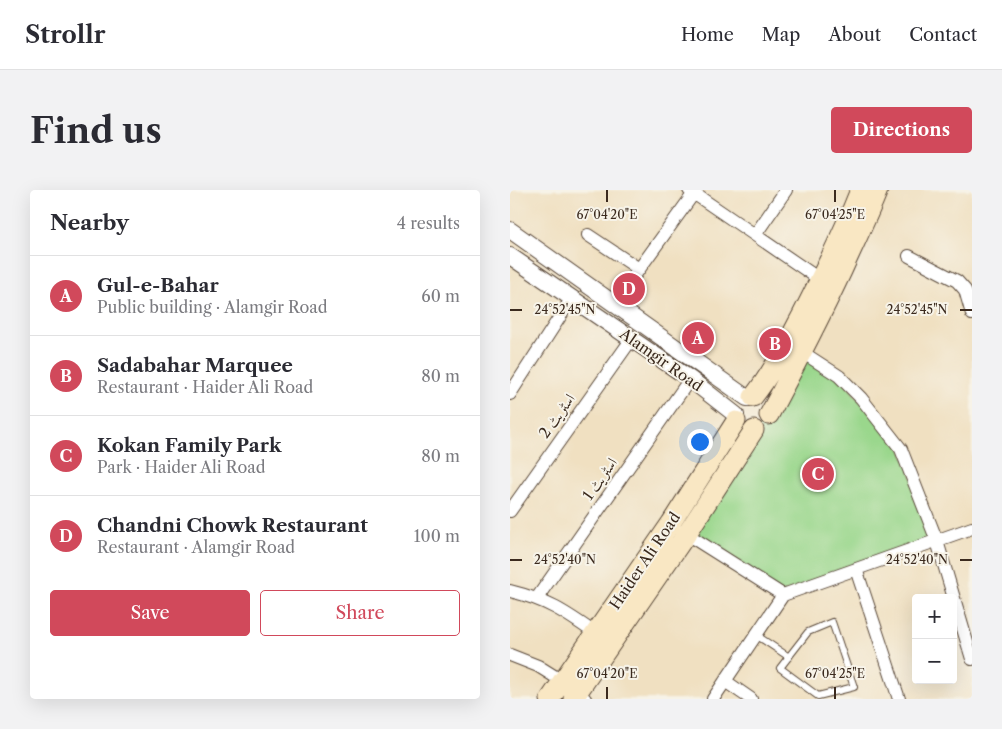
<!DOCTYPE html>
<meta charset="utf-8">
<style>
:root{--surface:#fff;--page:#f2f2f3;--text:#2b2b33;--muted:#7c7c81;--line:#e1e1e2;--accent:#d1495b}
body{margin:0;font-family:"Libre Caslon Text",Amiri,serif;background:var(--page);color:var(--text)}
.controls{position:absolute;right:15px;bottom:15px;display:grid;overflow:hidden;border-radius:5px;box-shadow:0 5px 20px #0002}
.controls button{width:45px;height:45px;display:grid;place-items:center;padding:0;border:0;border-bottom:1px solid var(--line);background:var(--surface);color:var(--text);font:25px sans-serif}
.you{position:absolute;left:189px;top:251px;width:18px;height:18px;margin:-12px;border:4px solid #fff;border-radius:50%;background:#1a73e8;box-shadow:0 0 0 8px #1a73e833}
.badge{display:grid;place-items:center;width:32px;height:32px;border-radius:50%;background:var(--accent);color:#fff;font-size:16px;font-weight:700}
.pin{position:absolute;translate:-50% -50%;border:2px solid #fff;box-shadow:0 1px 5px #0006}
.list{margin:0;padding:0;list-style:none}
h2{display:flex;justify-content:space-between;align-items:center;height:65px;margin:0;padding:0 20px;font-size:21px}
h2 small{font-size:16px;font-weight:400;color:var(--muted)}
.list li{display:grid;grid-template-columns:32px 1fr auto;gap:15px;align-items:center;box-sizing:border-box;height:80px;padding:0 20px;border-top:1px solid var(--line)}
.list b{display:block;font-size:19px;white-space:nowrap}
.list p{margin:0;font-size:16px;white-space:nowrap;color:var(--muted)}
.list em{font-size:16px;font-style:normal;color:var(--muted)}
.actions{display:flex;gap:10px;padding:15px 20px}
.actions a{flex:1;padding:11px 0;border:1px solid var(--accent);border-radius:5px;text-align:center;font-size:18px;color:var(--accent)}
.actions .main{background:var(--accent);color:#fff}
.map{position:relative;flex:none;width:462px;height:509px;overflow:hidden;border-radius:5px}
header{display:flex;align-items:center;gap:30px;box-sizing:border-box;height:70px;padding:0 25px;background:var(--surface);border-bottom:1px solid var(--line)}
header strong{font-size:24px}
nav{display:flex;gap:28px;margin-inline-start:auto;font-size:18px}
.intro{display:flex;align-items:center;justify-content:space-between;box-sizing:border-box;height:120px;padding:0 30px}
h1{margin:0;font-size:35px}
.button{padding:12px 22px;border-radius:5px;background:var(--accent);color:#fff;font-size:18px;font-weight:700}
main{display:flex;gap:30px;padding:0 30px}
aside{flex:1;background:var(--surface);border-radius:5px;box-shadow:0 5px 20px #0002}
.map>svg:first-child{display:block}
.green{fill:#9ad78c;stroke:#6a8055}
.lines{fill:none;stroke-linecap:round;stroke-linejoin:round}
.service-casing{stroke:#564536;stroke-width:8}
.minor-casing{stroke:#564536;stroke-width:14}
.tertiary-casing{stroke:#564536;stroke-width:18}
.secondary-casing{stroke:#564536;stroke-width:21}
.service{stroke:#fff;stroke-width:6}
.minor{stroke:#fff;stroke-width:12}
.tertiary{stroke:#fff;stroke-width:16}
.secondary{stroke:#f9e7c3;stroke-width:19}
.ticks{fill:none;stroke:#3b2a1e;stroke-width:2}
.labels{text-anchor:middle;stroke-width:4;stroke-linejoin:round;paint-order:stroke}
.street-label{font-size:15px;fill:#3b2a1e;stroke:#f7f3e8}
.ticks-label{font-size:12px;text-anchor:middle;fill:#3b2a1e;stroke:#f7f3e8;stroke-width:4;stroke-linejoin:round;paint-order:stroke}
</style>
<header>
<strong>Strollr</strong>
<nav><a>Home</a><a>Map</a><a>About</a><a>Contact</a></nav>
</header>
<div class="intro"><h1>Find us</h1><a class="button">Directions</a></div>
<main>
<aside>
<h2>Nearby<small>4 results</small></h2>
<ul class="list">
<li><span class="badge">A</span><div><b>Gul-e-Bahar</b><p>Public building · Alamgir Road</p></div><em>60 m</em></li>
<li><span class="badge">B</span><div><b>Sadabahar Marquee</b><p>Restaurant · Haider Ali Road</p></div><em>80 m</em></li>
<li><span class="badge">C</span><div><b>Kokan Family Park</b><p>Park · Haider Ali Road</p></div><em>80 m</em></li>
<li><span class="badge">D</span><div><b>Chandni Chowk Restaurant</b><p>Restaurant · Alamgir Road</p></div><em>100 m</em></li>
</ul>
<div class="actions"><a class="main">Save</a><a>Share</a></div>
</aside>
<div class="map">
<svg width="462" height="509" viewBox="0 0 462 509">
<rect width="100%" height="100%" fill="#f7f3e8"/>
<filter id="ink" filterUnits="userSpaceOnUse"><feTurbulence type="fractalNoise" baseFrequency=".02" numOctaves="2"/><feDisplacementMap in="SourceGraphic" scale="10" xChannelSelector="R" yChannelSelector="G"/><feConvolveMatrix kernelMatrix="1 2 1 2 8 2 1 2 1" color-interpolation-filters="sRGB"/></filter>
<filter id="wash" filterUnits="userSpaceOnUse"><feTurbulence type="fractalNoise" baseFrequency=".0096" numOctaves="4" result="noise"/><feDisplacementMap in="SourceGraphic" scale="20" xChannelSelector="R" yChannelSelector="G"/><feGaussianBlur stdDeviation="1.12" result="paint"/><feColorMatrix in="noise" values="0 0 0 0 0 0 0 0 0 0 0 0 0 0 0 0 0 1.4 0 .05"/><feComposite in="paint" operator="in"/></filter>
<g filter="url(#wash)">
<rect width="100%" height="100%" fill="#f0e0c1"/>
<path class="green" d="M292,162L329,186L391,259L427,351L273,405L176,345L270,204Z"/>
</g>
<g filter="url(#ink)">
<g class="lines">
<g class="service-casing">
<path id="service" d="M322,432L344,497L308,506L270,478L298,442Z
M246,445L279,467"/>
</g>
<g class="minor-casing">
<path id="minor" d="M179,0L315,93
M78,45L129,79
M245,45L276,0
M399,66L447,91L455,100L462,124
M104,114L184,3
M292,162L329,186L351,208L391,259L427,351L462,469
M0,204L62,108
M0,321L121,150
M172,341L273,405
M346,379L389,509
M0,401C37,410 55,422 86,444
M273,405L462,338
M27,408L180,189
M0,465L28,476L52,491L75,509
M215,491L241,509
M203,509L273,405"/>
</g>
<g class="tertiary-casing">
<path id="tertiary" d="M0,40L237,208
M0,66L180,189L226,225"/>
</g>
<g class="secondary-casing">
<path id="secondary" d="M243,207C263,182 277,153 292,125C313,84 333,43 350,0
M259,225C284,178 309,130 332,81C344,54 357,28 368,0
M40,509L161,333L226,231
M63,509L176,345L244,240"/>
</g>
<use href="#service" class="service"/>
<use href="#minor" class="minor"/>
<use href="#tertiary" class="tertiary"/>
<use href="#secondary" class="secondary"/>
</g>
</g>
<path class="ticks" d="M97,0V12M325,0V12M0,120H12M450,120H462M0,370H12M450,370H462M97,497V509M325,497V509"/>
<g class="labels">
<g class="street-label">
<text transform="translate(151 170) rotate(35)" y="5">Alamgir Road</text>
<text transform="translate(47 226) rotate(-55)" y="5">اسٹریٹ 2</text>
<text transform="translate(90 289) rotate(-55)" y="5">اسٹریٹ 1</text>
<text transform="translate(135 371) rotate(-56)" y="5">Haider Ali Road</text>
</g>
</g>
<g class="ticks-label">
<text x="97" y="29">67°04'20"E</text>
<text x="325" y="29">67°04'25"E</text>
<text x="55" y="124">24°52'45"N</text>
<text x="407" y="124">24°52'45"N</text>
<text x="55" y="374">24°52'40"N</text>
<text x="407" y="374">24°52'40"N</text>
<text x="97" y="488">67°04'20"E</text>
<text x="325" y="488">67°04'25"E</text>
</g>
</svg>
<div class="controls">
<button>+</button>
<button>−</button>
</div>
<div class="you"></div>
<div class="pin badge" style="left:188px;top:148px">A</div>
<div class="pin badge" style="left:265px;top:154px">B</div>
<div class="pin badge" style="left:308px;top:284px">C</div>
<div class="pin badge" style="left:119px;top:99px">D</div>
</div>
</main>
